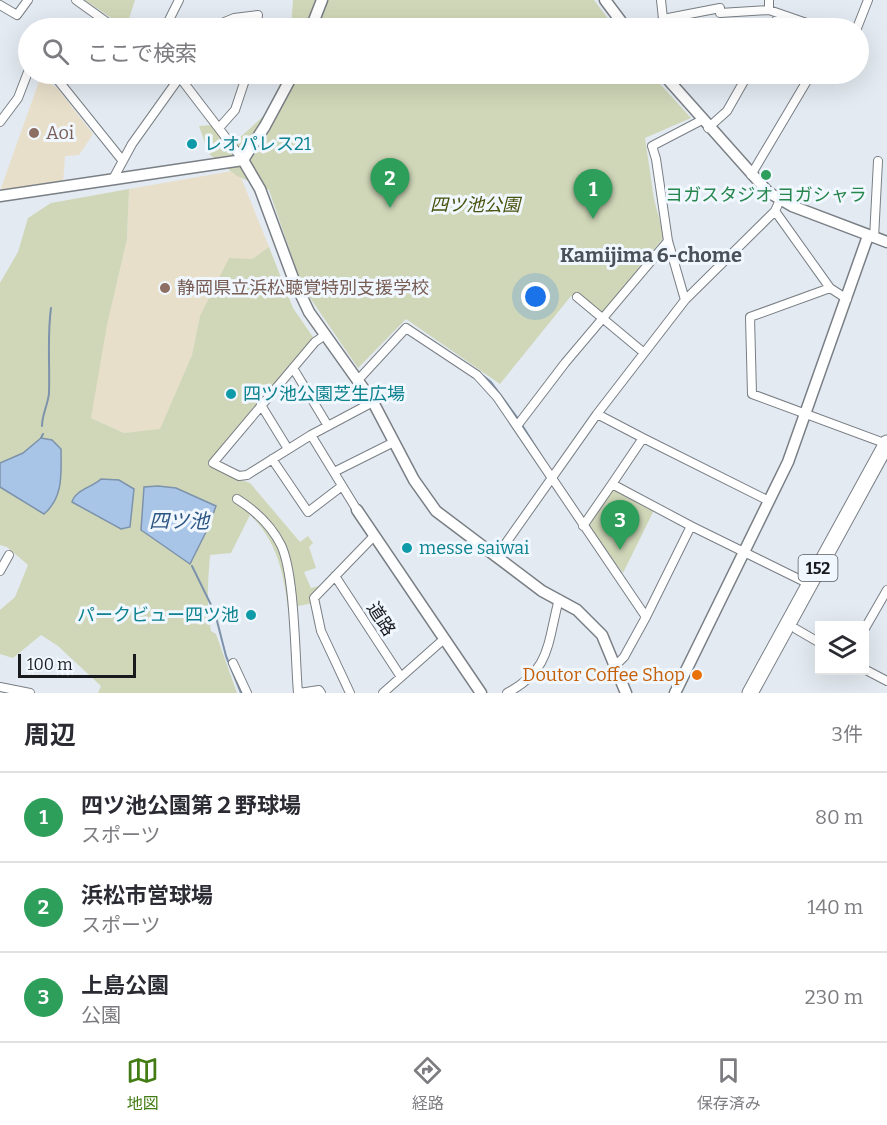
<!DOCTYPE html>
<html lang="ja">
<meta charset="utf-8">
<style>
:root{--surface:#fff;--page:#f7f7f7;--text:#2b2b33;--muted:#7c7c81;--line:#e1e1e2;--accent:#437c14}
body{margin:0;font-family:Bitter,"Noto Sans JP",serif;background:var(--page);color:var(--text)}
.controls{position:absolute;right:18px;bottom:18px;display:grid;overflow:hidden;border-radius:0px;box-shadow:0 6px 24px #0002}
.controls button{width:54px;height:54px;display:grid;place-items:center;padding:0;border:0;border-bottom:2px solid var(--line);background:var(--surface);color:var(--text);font:30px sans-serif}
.scale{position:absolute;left:18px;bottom:15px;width:118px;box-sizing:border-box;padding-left:6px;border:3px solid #181a1d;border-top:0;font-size:16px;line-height:21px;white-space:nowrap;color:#181a1d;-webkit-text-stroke:4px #f1f7ff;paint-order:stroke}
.you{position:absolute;left:536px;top:297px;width:21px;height:21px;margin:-15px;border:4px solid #fff;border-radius:50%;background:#1a73e8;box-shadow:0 0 0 9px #1a73e833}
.badge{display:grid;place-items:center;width:39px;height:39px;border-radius:50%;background:var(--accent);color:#fff;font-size:20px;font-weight:700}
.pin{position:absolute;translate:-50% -50px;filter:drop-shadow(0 2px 3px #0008)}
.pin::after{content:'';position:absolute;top:32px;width:21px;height:18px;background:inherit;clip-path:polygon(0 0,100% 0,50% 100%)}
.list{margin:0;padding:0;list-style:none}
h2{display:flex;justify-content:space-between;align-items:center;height:78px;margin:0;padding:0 24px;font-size:26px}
h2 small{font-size:20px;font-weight:400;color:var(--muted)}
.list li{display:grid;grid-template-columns:39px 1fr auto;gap:18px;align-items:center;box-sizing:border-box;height:90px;padding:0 24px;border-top:2px solid var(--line)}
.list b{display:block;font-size:22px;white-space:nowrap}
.list p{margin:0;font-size:20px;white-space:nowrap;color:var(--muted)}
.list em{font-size:20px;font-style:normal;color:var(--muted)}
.icon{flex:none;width:33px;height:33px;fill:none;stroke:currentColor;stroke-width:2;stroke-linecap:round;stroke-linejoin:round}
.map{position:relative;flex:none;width:887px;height:693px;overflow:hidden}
.search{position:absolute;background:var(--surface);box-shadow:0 6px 24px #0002;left:18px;right:18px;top:18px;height:66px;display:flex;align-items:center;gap:15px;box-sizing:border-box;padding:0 21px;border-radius:33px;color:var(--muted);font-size:22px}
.sheet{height:348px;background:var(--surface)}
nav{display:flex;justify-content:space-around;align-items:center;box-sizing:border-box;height:84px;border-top:2px solid var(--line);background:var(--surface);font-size:16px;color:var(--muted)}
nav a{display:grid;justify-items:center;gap:3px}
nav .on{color:var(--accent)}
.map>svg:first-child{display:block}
.education{fill:#e8dfca}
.green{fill:#d0d7b8}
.water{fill:#a8c5e8;stroke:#7d92ab;stroke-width:1.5}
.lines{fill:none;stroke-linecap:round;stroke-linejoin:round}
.stream{stroke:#7d92ab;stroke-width:2}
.street-casing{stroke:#797f85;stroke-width:10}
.secondary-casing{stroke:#797f85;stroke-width:13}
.highway-casing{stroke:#797f85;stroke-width:17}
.street{stroke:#fff;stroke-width:8}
.secondary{stroke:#fff;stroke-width:10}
.highway{stroke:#fff;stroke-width:15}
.education-dot{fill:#8d6e63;stroke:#f1f7ff;stroke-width:2}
.culture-dot{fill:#0f9aa8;stroke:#f1f7ff;stroke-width:2}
.leisure-dot{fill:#2e9e5b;stroke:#f1f7ff;stroke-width:2}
.food-dot{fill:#e8710a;stroke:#f1f7ff;stroke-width:2}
.labels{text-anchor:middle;stroke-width:6;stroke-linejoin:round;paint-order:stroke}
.shield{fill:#f1f7ff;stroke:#595c61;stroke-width:1.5}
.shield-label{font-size:16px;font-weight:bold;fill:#181a1d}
.education-label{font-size:18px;fill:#785e54;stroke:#f1f7ff;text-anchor:start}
.culture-label{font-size:18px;fill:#0d838f;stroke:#f1f7ff;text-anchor:start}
.leisure-label{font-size:18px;fill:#27864d;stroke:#f1f7ff}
.park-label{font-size:18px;font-style:italic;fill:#49520e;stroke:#f1f7ff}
.street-label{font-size:18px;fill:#181a1d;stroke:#f1f7ff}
.food-label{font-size:18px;fill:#c56008;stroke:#f1f7ff;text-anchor:end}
.neighbourhood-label{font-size:20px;font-weight:bold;fill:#4b5157;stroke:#f1f7ff}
.water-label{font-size:20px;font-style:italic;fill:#2c5582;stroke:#f1f7ff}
</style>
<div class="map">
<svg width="887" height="693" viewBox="0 0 887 693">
<rect width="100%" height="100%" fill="#e3eaf1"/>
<path class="education" d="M41,76L58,89L93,134L79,155L65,156L63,184L0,191Z
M238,170L269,247L252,259L200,316L192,355L160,430L124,433L91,418L101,348L127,239L129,189Z"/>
<path class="green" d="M85,0H135L126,28Z
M293,0H594L615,28H291Z
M284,74H651L691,118L645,138L654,199L664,237L599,317L571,296L500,384L406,319L358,368L302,286L269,190L237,176L209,154L199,126L213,125L237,140L267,113Z
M129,189L127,239L107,325L91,418L124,433L160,429L192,355L200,316L229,258L252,259L269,247L293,308L315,340L209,461H214L238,479L250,483L300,542L308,536L313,543L309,547L316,568L304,572L311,588L320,586L311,594L313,603L288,608C283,571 277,541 250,515L231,553L210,555C208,581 206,605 211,631L216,634L237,693H98L101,686L58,646L41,635L13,658L0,654V610L15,597L28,565L7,547L0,545V283L18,252L28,218L51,203Z
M611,490H616L654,510L623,573L588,526Z"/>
<path class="water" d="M41,438L52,440L61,449C61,473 64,497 44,514L0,487V463L23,453Z
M101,479L119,480L134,489L130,527L121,529L72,502C75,490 93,487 101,479Z
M158,486L176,488L216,506L208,528L190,564L141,530L144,487Z"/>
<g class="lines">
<path class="stream" d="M414,329L437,344
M481,374L491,382L519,420
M522,425L546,463
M42,426C42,414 48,405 49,393C50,364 47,337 51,308
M41,438L43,434
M556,478L621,573
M192,566L215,613L226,656L241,693"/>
<g class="street-casing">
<path id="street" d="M76,0L115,28
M0,5L17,15L28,0
M769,10L821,28
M663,19L720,8V13L769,10V0
M165,28L179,0
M210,28L234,18L258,15L256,28
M655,28L663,19L661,0
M772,28L780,14
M857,28L868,0
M53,74L122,160
M178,75L243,160
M0,122L18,98L28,72
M219,128L235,110L247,74
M708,128L727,111L748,74
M751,175L811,74
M113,179L132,144L182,74
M775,211L830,288L847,299
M874,238L878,161
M668,241L656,159L652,146L702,120
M830,288L750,317L752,394L887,444
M577,297L643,352
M293,368L328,426
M358,380L406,328L477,375L497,397L646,617L691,526L809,584
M261,405L288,449
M597,414L685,300L775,211L780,200
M517,426L565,363L668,241L685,300
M311,435L247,475L239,476L213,463L315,342L325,335
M272,459L308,512L342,486
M334,472L394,442
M612,484L643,438L769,501
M237,499C256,511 271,525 281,545C295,574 295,658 298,693
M357,510L311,435L373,402
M583,526L612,484L691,526
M496,557L597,414L643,438
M0,571L9,555
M335,576L401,677
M796,629L820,643
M864,630L887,590
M233,663L247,693
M616,665L624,657L646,617
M864,669L887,681
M0,687L30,693
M299,693L319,690L321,693
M350,693L321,631L314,598L374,536
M383,693L444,639
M507,693C551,670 547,644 559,599"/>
</g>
<g class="secondary-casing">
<path id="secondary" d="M605,0L626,28
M311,28L322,0
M663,74L768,192L792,206L887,242
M243,160L260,189L293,278L309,312L373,402L414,480L436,511L542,591L577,610L602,635L626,693
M0,196L243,160L265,126L293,74
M357,510L481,693
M675,693L788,462L868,236"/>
</g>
<g class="highway-casing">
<path id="highway" d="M750,693L887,443"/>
</g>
<use href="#street" class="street"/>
<use href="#secondary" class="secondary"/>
<use href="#highway" class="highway"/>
</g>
<g class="education-dot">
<circle cx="34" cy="133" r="6"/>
<circle cx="165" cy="288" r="6"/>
</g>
<g class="culture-dot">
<circle cx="192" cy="144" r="6"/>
<circle cx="231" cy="394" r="6"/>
<circle cx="407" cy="548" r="6"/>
<circle cx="251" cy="615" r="6"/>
</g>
<circle class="leisure-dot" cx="766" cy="175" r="6"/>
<circle class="food-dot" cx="697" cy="675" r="6"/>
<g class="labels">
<rect class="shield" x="798.5" y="555" width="39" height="26" rx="4.5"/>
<g class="shield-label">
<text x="818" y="574">152</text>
</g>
<g class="education-label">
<text x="46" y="139">Aoi</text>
<text x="177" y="294">静岡県立浜松聴覚特別支援学校</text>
</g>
<g class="culture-label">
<text x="204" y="150">レオパレス21</text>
<text x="243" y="400">四ツ池公園芝生広場</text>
<text x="419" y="554">messe saiwai</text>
<text x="239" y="621" text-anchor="end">パークビュー四ツ池</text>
</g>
<g class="leisure-label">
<text x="766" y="201">ヨガスタジオ ヨガシャラ</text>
</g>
<g class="park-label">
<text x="475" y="211">四ツ池公園</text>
</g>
<g class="street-label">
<text transform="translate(381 619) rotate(57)" y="6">道路</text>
</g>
<g class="food-label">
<text x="685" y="681">Doutor Coffee Shop</text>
</g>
<g class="neighbourhood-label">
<text x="651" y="262">Kamijima 6-chome</text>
</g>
<g class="water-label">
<text x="179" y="528">四ツ池</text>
</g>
</g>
</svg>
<div class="controls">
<button><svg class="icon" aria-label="layers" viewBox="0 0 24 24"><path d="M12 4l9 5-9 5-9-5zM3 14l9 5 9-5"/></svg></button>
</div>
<div class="scale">100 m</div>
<div class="you"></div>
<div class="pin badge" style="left:593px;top:219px;background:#2e9e5b">1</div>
<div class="pin badge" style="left:390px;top:208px;background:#2e9e5b">2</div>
<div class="pin badge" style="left:620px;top:550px;background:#2e9e5b">3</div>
<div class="search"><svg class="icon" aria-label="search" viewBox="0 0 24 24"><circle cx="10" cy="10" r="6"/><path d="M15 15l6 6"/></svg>ここで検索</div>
</div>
<section class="sheet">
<h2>周辺<small>3件</small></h2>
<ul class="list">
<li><span class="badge" style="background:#2e9e5b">1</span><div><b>四ツ池公園第２野球場</b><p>スポーツ</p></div><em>80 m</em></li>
<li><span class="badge" style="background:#2e9e5b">2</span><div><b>浜松市営球場</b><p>スポーツ</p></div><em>140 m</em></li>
<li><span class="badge" style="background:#2e9e5b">3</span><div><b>上島公園</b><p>公園</p></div><em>230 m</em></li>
</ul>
</section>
<nav>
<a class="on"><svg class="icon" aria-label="map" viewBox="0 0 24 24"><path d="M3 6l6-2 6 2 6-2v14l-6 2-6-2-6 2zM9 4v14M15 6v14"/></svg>地図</a>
<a><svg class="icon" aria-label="directions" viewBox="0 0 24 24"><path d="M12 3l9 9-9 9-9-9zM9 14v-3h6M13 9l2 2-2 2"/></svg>経路</a>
<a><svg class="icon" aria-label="saved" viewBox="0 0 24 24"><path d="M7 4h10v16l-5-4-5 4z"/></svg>保存済み</a>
</nav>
